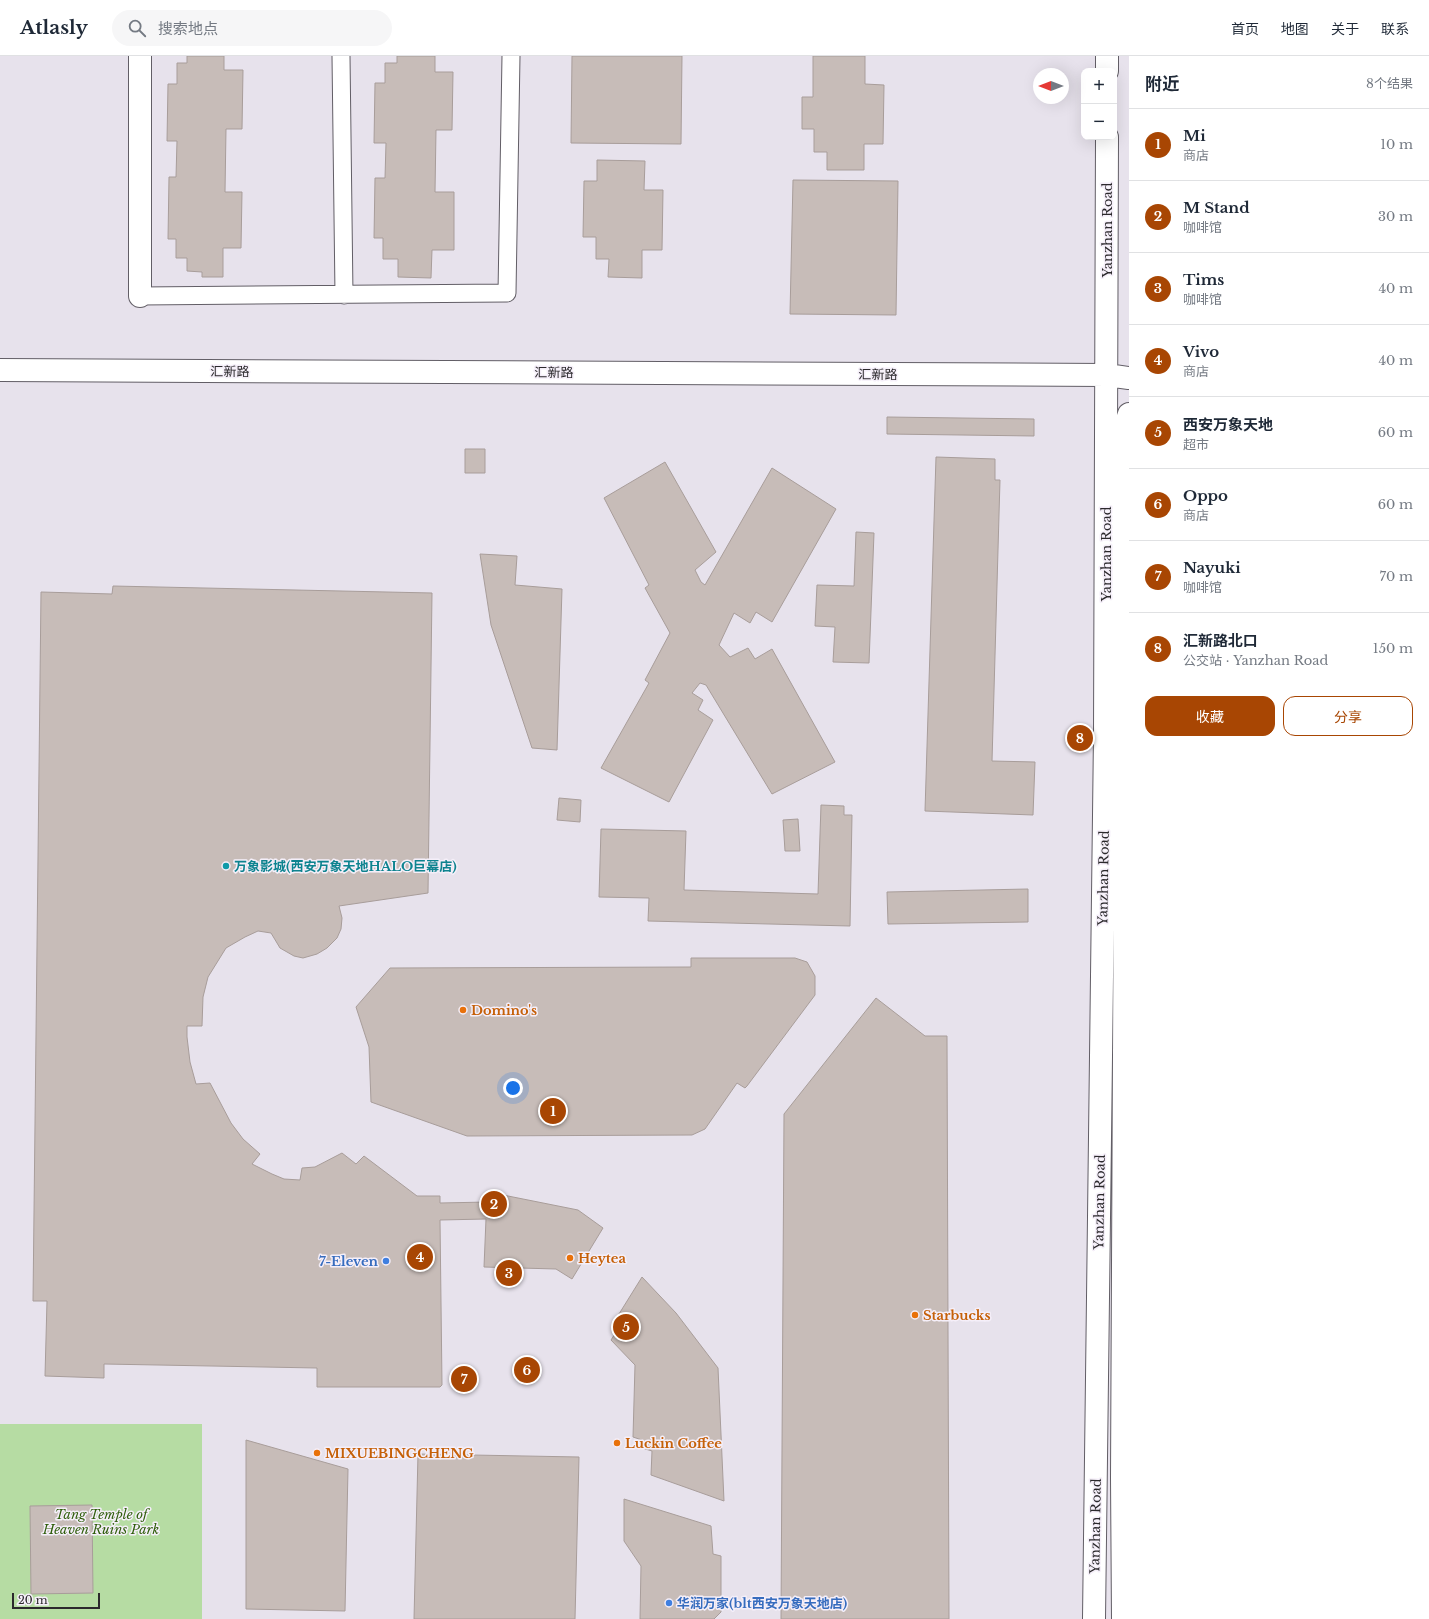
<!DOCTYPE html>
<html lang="zh">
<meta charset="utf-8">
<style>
:root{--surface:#fff;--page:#f6f6f7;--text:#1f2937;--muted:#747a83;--line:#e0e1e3;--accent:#a84603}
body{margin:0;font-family:"Libre Baskerville","Noto Sans SC",serif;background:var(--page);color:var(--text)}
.controls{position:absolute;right:12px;top:12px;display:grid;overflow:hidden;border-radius:8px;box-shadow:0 4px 16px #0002}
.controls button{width:36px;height:36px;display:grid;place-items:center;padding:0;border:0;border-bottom:1px solid var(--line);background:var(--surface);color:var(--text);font:20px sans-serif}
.compass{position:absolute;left:1033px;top:12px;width:36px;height:36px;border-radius:50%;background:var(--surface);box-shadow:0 4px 16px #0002;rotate:270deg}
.scale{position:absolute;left:12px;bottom:10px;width:88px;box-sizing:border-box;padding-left:4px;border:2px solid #2b292c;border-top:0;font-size:11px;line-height:14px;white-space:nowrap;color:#2b292c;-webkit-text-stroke:3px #f5eff9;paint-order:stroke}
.you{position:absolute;left:513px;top:1032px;width:14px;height:14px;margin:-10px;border:3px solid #fff;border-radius:50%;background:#1a73e8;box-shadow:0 0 0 6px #1a73e833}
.badge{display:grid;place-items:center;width:26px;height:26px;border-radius:50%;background:var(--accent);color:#fff;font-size:13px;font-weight:700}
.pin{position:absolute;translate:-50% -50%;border:2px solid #fff;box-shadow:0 1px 4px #0006}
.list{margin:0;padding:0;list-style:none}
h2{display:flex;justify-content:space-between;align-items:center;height:52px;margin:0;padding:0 16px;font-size:17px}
h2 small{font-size:13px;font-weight:400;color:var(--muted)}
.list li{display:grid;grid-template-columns:26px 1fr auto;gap:12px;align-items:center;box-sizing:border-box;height:72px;padding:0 16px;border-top:1px solid var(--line)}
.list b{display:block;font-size:15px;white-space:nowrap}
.list p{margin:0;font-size:13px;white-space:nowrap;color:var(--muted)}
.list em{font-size:13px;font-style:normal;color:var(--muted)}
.actions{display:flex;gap:8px;padding:12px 16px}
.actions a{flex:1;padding:9px 0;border:1px solid var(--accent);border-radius:12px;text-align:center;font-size:14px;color:var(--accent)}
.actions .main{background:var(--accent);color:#fff}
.icon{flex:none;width:22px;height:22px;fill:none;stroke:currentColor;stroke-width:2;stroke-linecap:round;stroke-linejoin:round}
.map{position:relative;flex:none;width:1129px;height:1563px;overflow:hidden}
header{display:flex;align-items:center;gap:24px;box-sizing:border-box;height:56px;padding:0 20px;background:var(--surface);border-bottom:1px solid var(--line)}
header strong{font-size:19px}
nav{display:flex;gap:22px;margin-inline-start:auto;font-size:14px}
.search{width:280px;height:36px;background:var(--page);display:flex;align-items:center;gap:10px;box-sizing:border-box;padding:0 14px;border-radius:22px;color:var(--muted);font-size:15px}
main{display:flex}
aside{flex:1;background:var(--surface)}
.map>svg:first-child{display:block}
.green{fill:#b6dca3}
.building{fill:#c7bcb8;stroke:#a89d9a}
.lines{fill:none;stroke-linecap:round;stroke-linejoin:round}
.lane-casing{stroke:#625e66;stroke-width:19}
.street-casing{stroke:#625e66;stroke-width:24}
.secondary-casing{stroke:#625e66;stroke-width:24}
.lane{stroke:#fff;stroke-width:17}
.street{stroke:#fff;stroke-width:22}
.secondary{stroke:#fff;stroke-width:22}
.culture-dot{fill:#0f9aa8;stroke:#f5eff9;stroke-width:1.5}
.food-dot{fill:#e8710a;stroke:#f5eff9;stroke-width:1.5}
.shop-dot{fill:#3f7fe0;stroke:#f5eff9;stroke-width:1.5}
.labels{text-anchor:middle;stroke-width:3;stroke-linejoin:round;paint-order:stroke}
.street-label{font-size:13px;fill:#2b292c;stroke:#f5eff9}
.culture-label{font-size:13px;font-weight:bold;fill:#0d838f;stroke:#f5eff9;text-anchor:start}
.food-label{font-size:13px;font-weight:bold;fill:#c56008;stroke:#f5eff9;text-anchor:start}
.shop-label{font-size:13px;font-weight:bold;fill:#366cbe;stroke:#f5eff9;text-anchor:end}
.park-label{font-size:13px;font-style:italic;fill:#2f5e0b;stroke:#f5eff9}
</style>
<header>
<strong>Atlasly</strong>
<div class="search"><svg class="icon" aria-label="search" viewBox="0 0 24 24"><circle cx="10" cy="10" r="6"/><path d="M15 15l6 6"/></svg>搜索地点</div>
<nav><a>首页</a><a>地图</a><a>关于</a><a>联系</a></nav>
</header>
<main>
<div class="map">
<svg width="1129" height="1563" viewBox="0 0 1129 1563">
<rect width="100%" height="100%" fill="#e7e2ec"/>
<path class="green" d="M0,1368H202V1563H0Z"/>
<path class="building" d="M187,0H224V14H243L242,73H226L225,136H242L241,192H223V221H202V216L187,215V202H176V183H168L169,121H176L177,85H167L168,28H177V7H187Z
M397,0H435V16H453L452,74H436L435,136H454V194H432L431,222L398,221V203H383V182H374L375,122H385L386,87H374L375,27H385V7H397Z
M572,0H682L681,88L571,87Z
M813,0H865V28L884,29L883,88H864V114H827V96H814V73H802V41H813Z
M597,104L645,105L644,134H663L662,194H642V222L608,221L609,203H596V181H583L584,125H597Z
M793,124L898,125L896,259L790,258Z
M887,361L1034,363V380L887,378Z
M465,393H485V417H465Z
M936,401L995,403V424H1000L992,705L1035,706L1033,759L925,755Z
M665,406L716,496L695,514L701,526L705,529L772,412L836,453L772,566L756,556L750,567L734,557L719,589L730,601L748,592L755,603L772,593L835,706L772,738L706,629L700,627L692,637L703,644L698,654L713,664L669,746L601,712L649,627L645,624L670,577L645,532L649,529L604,442Z
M856,476L874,477L869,607L833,606L835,571L815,570L817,529L854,530Z
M480,498L517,500L515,529L562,533L557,694L532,692L491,569Z
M113,530L432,537L428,837L339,850L342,862L341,873L337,882L327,892L317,898L303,902L294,900L280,892L271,877L258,875L245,881L226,892L208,921L203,941L202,970H187V981L190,1006L196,1028L210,1027L231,1067L243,1083L260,1098L252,1108L272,1118L284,1123L300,1124L302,1112L315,1111L342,1097L356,1108L364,1100L417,1140H440V1147L488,1146V1136L578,1154L603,1172L572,1223L556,1213L484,1211L486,1163L440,1164L442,1329L440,1331H317V1312L104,1308V1322L45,1320L47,1245H33L41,536L112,538Z
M559,742L581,744L580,766L557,764Z
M821,749L844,750V759H852L850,870L648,865L649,842L599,841L601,773L686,775L684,834L818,838Z
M798,763L800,795H785L783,764Z
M1028,833V866L888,868L887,836Z
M691,902H795L807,906L815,920V939L747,1030L745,1032L737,1027L705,1073L692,1079L467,1080L371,1046L369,991L356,951L390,912L691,911Z
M876,942L925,980H947L949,1563H781L784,1058Z
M642,1221L676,1257L718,1312L724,1445L651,1419L652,1395L642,1392V1384L633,1381L635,1309L611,1284L620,1270L614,1268V1266Z
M246,1384L348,1413L345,1555L246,1553Z
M418,1398L579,1401L575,1563H414Z
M624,1443L711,1470L713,1498L721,1500V1556L714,1563H640L641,1510L624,1485Z
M92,1449L93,1537L31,1538L30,1450Z"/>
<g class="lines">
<g class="lane-casing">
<path id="lane" d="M341,0L344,239
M140,240L507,237L511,0"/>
</g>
<g class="street-casing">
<path id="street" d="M140,0V240"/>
</g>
<g class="secondary-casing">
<path id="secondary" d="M1107,0V15
M0,314L1107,319L1129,322
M1094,1563L1105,679L1107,81
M1123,1563L1122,1422L1127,364L1129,358"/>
</g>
<use href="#lane" class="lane"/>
<use href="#street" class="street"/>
<use href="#secondary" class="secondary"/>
</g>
<circle class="culture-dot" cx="226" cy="810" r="4"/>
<g class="food-dot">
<circle cx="463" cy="954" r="4"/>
<circle cx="570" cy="1202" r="4"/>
<circle cx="915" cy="1259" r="4"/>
<circle cx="617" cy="1387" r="4"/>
<circle cx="317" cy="1397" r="4"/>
</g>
<g class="shop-dot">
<circle cx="386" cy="1205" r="4"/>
<circle cx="669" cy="1547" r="4"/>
</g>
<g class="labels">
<g class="street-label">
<text transform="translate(1107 174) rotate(-90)" y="5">Yanzhan Road</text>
<text x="230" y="320">汇新路</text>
<text x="554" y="321">汇新路</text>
<text x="878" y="323">汇新路</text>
<text transform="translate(1106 498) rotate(-90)" y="5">Yanzhan Road</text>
<text transform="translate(1103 822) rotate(-89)" y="5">Yanzhan Road</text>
<text transform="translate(1099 1146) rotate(-89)" y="5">Yanzhan Road</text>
<text transform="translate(1095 1470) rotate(-89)" y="5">Yanzhan Road</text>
</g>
<g class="culture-label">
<text x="234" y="815">万象影城(西安万象天地HALO巨幕店)</text>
</g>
<g class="food-label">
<text x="471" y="959">Domino's</text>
<text x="578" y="1207">Heytea</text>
<text x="923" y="1264">Starbucks</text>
<text x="625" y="1392">Luckin Coffee</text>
<text x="325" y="1402">MIXUEBINGCHENG</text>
</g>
<g class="shop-label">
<text x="378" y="1210">7-Eleven</text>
<text x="677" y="1552" text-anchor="start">华润万家(blt西安万象天地店)</text>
</g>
<g class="park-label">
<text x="101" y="1463">Tang Temple of<tspan x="101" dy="15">Heaven Ruins Park</tspan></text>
</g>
</g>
</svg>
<div class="controls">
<button>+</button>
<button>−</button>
</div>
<svg class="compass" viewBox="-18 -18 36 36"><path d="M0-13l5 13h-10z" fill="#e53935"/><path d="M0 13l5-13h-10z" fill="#747a83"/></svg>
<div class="scale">20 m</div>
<div class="you"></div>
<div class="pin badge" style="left:553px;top:1055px">1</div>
<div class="pin badge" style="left:494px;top:1148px">2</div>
<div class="pin badge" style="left:509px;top:1217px">3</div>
<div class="pin badge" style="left:420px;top:1201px">4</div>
<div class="pin badge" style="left:626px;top:1271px">5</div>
<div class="pin badge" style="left:527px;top:1314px">6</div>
<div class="pin badge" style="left:464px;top:1323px">7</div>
<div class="pin badge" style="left:1080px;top:682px">8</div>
</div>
<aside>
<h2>附近<small>8个结果</small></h2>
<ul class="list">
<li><span class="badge">1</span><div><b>Mi</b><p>商店</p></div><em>10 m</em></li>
<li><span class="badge">2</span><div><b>M Stand</b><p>咖啡馆</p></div><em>30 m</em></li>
<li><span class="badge">3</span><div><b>Tims</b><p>咖啡馆</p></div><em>40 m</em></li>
<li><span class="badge">4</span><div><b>Vivo</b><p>商店</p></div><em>40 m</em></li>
<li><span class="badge">5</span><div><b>西安万象天地</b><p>超市</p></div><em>60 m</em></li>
<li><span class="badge">6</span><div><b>Oppo</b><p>商店</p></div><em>60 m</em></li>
<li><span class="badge">7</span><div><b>Nayuki</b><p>咖啡馆</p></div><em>70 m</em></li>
<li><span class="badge">8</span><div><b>汇新路北口</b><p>公交站 · Yanzhan Road</p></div><em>150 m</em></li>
</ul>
<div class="actions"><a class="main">收藏</a><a>分享</a></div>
</aside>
</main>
